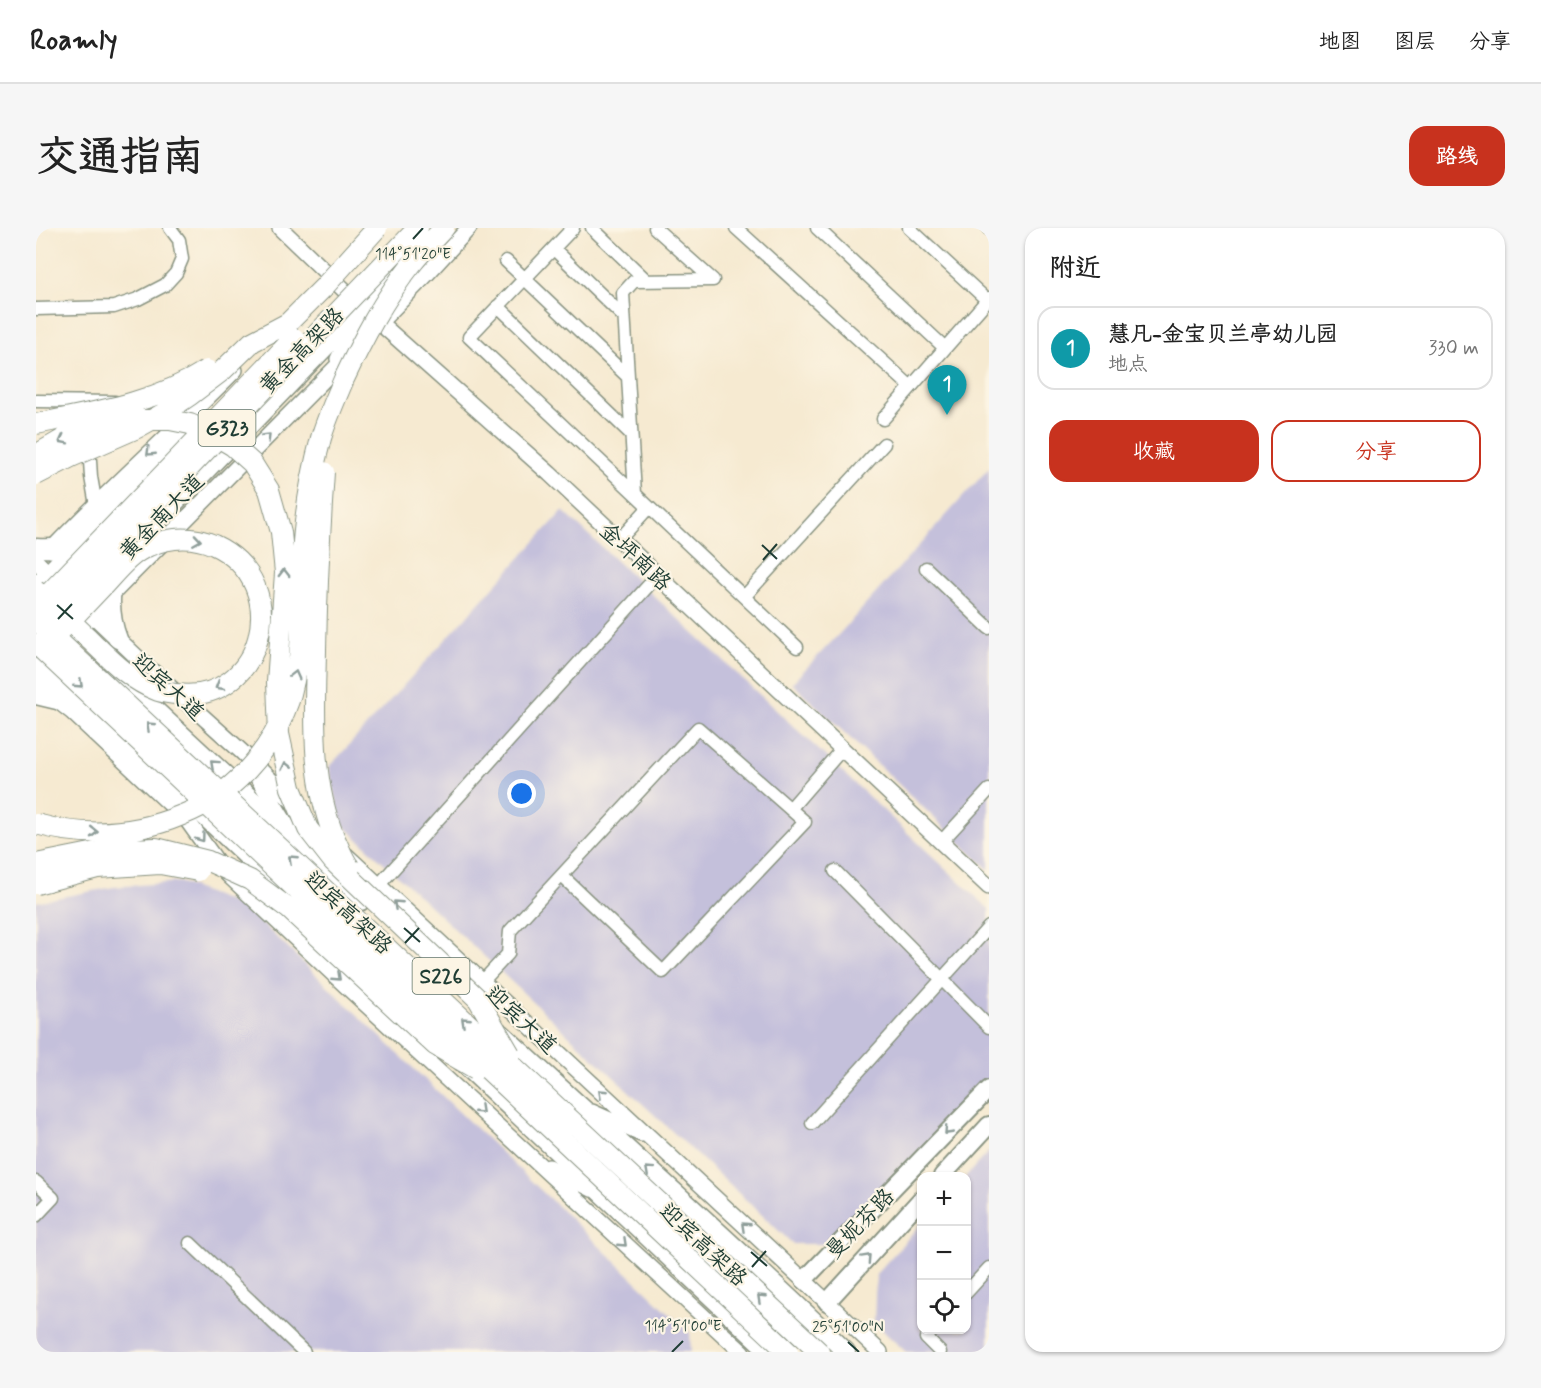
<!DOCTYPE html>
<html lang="zh">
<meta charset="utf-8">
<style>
:root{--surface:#fff;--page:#f6f6f6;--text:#222;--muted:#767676;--line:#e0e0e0;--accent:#c8321e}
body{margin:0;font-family:Mynerve,"LXGW WenKai TC",sans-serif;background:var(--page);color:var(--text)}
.controls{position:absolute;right:18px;bottom:18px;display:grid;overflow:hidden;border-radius:12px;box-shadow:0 2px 4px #0004}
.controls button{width:54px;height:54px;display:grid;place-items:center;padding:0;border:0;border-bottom:2px solid var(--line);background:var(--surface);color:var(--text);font:30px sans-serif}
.you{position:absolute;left:486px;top:566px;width:21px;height:21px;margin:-15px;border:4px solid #fff;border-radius:50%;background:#1a73e8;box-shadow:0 0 0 9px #1a73e833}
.badge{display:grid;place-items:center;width:39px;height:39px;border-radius:50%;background:var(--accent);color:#fff;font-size:20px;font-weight:700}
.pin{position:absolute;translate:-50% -50px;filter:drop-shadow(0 2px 3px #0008)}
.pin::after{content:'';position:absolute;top:32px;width:21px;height:18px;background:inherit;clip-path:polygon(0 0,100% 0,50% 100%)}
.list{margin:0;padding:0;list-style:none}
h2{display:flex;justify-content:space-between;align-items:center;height:78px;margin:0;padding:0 24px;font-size:26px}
h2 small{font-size:20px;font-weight:400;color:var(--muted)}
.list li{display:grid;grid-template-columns:39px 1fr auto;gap:18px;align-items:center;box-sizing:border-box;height:84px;margin:0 12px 12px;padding:0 12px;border:2px solid var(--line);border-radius:18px}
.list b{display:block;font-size:22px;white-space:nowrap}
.list p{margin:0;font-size:20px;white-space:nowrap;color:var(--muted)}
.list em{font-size:20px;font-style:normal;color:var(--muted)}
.actions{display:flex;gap:12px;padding:18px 24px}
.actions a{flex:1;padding:14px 0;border:2px solid var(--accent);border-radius:18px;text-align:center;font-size:21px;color:var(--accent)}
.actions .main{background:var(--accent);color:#fff}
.icon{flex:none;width:33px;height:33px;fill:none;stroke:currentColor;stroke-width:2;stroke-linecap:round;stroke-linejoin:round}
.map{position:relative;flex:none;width:953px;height:1124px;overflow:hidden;border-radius:18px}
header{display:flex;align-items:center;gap:36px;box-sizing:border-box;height:84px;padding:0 30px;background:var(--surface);border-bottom:2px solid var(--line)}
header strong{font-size:28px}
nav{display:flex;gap:33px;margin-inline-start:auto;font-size:21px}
.intro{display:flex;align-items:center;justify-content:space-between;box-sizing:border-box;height:144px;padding:0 36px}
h1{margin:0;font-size:42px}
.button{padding:15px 27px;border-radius:18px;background:var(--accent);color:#fff;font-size:21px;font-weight:700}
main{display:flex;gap:36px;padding:0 36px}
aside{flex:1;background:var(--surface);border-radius:18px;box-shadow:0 2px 4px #0004}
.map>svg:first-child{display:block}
.industrial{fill:#c4c0db}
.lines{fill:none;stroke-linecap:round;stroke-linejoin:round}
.minor-casing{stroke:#8a9482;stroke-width:15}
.tertiary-casing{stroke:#8a9482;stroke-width:18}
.secondary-casing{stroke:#8a9482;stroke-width:20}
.primary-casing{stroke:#8a9482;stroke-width:21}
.minor{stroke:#fff;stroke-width:12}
.tertiary{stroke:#fff;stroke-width:15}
.secondary{stroke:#fff;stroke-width:16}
.primary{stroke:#fff;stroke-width:18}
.trunk-bridge-casing{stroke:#8a9482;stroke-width:22;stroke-linecap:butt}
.trunk-bridge{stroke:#fff;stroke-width:20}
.oneway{stroke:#8f9e9a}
.ticks{fill:none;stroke:#1f3d34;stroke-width:2}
.labels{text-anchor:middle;stroke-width:4.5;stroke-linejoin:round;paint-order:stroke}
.shield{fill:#fcf5e5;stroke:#617469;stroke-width:1.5}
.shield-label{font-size:21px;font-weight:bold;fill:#1f3d34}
.street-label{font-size:22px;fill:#1f3d34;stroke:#fcf5e5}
.ticks-label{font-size:15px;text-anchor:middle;fill:#1f3d34;stroke:#fcf5e5;stroke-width:4.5;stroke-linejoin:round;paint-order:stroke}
</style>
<header>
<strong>Roamly</strong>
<nav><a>地图</a><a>图层</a><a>分享</a></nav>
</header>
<div class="intro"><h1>交通指南</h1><a class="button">路线</a></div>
<main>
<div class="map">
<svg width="953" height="1124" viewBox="0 0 953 1124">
<rect width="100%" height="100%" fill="#fcf5e5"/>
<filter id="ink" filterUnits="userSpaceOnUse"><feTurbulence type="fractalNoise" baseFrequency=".0167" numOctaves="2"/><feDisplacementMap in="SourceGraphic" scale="12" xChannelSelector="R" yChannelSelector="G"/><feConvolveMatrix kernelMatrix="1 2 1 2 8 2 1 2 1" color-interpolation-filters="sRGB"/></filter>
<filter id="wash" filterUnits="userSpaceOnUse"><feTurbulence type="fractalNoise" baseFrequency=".008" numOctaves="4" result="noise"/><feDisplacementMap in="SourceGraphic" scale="24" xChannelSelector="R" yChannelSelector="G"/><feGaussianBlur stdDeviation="1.35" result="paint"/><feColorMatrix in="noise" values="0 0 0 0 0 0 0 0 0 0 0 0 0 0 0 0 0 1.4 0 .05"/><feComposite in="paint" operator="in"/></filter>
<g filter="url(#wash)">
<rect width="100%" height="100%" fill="#f6ead1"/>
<path class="industrial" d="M953,240V642L756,455L805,404Z
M527,283L953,681V850L798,1016H757L305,595L293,539Z
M143,654L210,680L654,1105L655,1124H0V674L78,659Z
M953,923V1124H870L838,1095L840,1046L885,996V1102H930V948Z"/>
</g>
<g filter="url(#ink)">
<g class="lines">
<g class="minor-casing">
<path id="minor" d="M537,0L433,109L761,419
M556,0L610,52
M619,0L677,52
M700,0L875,159
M781,0L909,120
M873,0L951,72
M952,0L953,1
M518,21L587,88
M470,33L591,148
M462,78L595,206
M0,81L78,79L102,71L129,57L140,45L146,31L143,12L134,0
M0,173L79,174
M847,191L953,70
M53,217L55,249L61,283
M599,266L587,65L598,53L677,52
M583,312L613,279
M890,340L953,400
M708,369L848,216
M754,581L806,521
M905,614L953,562
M799,643L953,799
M342,658L621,348
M446,754L472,726L474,703L662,500L769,594L627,744L526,648
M776,895L953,699
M0,954L17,970L0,988
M154,1015L268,1124
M930,1065L953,1040
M897,1102L890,1110L904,1124"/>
</g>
<g class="tertiary-casing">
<path id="tertiary" d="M244,0L327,80L514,246L953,659
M380,53L389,48L433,0
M342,96L389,48
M302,131L323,88
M15,322C74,260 139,203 199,142
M0,333L20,353
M40,371L105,433L206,524L259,576
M21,424L74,368L319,120
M0,456L36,484L151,592L186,641L309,757L706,1124
M219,545L253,601
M310,627L791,1074L844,1124
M556,884L605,906
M513,939L556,961"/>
</g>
<g class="secondary-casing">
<path id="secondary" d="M906,948L953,897
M768,1052L953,861
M791,1074L885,971"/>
</g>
<g class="primary-casing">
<path id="primary" d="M0,320C14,321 28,320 41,314
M86,329L327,80L367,35
M79,342C73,366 73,388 82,411
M0,358L64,293L163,196
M0,437L164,584L271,685
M77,443L325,673
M0,467L21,472
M465,805C579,912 698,1015 810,1124
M425,833L734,1124"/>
</g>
<use href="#minor" class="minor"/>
<use href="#tertiary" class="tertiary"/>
<use href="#secondary" class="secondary"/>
<use href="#primary" class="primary"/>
<g class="trunk-bridge-casing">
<path id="trunk-bridge" d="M0,196C59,184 119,175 171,142
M0,227L31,209L61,198L85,192H134L154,196L175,205L197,218L216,235L233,262L245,304L249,345L241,454L243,506L255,560L272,601L297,633L442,771L474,826
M288,244C284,303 281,362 280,422C279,486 274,551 299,611C304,621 307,631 314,640
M0,247L35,229L101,200L128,185L153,168L186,143L216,114L252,95L288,59L341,0
M0,363L3,365C19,379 35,393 50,408C72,429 93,452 122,463C127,465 134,465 140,466C225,478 261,356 178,317C157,308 134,309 113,318C95,325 81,343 68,357C50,376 31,396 12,416L9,417
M0,379L258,110
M12,388L382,0
M0,392L783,1124
M0,416L752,1124
M0,596C51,610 98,607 146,587C195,568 235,524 252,475C255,468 256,460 258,453C259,445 262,438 263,430C268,389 263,345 268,303C271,272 277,240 285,210C291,190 300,170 308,151C327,111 347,72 375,37C385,24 397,12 408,0
M0,636L70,622L120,620L172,633L214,652L253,681L399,817L440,841
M0,656L61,640L124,636L162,643"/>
</g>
<use href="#trunk-bridge" class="trunk-bridge"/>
</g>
<defs><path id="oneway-chevron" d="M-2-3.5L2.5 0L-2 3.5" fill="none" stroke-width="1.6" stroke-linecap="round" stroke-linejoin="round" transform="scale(1.5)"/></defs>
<g class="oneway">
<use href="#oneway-chevron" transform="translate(231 209) rotate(-45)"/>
<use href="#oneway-chevron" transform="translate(27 212) rotate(153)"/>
<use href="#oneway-chevron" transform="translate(114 224) rotate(136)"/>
<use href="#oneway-chevron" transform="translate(161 312) rotate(9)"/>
<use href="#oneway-chevron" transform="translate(248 345) rotate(-90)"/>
<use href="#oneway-chevron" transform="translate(259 447) rotate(-76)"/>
<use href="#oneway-chevron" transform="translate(43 456) rotate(43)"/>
<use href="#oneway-chevron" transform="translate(183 458) rotate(149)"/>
<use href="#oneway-chevron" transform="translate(114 498) rotate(-137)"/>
<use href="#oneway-chevron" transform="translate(178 536) rotate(-138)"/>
<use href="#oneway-chevron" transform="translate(250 538) rotate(-103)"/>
<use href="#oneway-chevron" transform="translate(58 604) rotate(1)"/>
<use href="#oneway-chevron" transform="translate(165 610) rotate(54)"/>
<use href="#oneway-chevron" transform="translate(256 631) rotate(-137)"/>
<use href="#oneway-chevron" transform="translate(361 676) rotate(-137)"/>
<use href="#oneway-chevron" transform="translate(301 749) rotate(43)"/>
<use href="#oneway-chevron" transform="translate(429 793) rotate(-137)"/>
<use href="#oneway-chevron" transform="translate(566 865) rotate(-137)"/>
<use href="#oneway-chevron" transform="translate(444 882) rotate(43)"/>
<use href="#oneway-chevron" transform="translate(912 903) rotate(134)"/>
<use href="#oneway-chevron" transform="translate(613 942) rotate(-138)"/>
<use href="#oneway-chevron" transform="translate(709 998) rotate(-137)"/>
<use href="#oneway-chevron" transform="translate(587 1015) rotate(43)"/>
<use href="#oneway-chevron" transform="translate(831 1030) rotate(-47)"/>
<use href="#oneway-chevron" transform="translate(725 1070) rotate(-137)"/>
</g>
</g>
<path class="ticks" d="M377,11L387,0M726,317L741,331M727,332L741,316M21,377L37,391M22,391L36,376M368,700L384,714M369,715L383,700M715,1024L731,1038M716,1039L730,1023M812,1114L823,1124M636,1124L647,1113"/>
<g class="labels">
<g class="shield">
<rect x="162.5" y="182" width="57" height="36" rx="4.5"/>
<rect x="376.5" y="730" width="57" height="36" rx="4.5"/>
</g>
<g class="shield-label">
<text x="191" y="207">G323</text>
<text x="405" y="755">S226</text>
</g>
<g class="street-label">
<text transform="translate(265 122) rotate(-46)" y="8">黄金高架路</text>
<text transform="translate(125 288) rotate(-46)" y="8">黄金南大道</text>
<text transform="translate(600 328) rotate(43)" y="8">金坪南路</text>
<text transform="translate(133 458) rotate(42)" y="8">迎宾大道</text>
<text transform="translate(313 684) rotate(43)" y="8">迎宾高架路</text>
<text transform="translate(486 791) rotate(43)" y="8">迎宾大道</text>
<text transform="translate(823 995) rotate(-46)" y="8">曼妮芬路</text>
<text transform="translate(668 1016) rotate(43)" y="8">迎宾高架路</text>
</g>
</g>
<g class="ticks-label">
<text x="377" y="31">114°51'20"E</text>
<text x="647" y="1103">114°51'00"E</text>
<text x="812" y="1104">25°51'00"N</text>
</g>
</svg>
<div class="controls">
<button>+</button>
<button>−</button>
<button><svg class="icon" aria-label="locate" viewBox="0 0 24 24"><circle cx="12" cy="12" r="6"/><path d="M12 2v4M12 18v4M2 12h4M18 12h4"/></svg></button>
</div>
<div class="you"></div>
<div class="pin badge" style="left:911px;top:187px;background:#0f9aa8">1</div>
</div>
<aside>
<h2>附近<small></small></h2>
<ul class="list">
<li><span class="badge" style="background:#0f9aa8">1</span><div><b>慧凡-金宝贝兰亭幼儿园</b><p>地点</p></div><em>330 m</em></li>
</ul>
<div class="actions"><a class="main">收藏</a><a>分享</a></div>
</aside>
</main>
